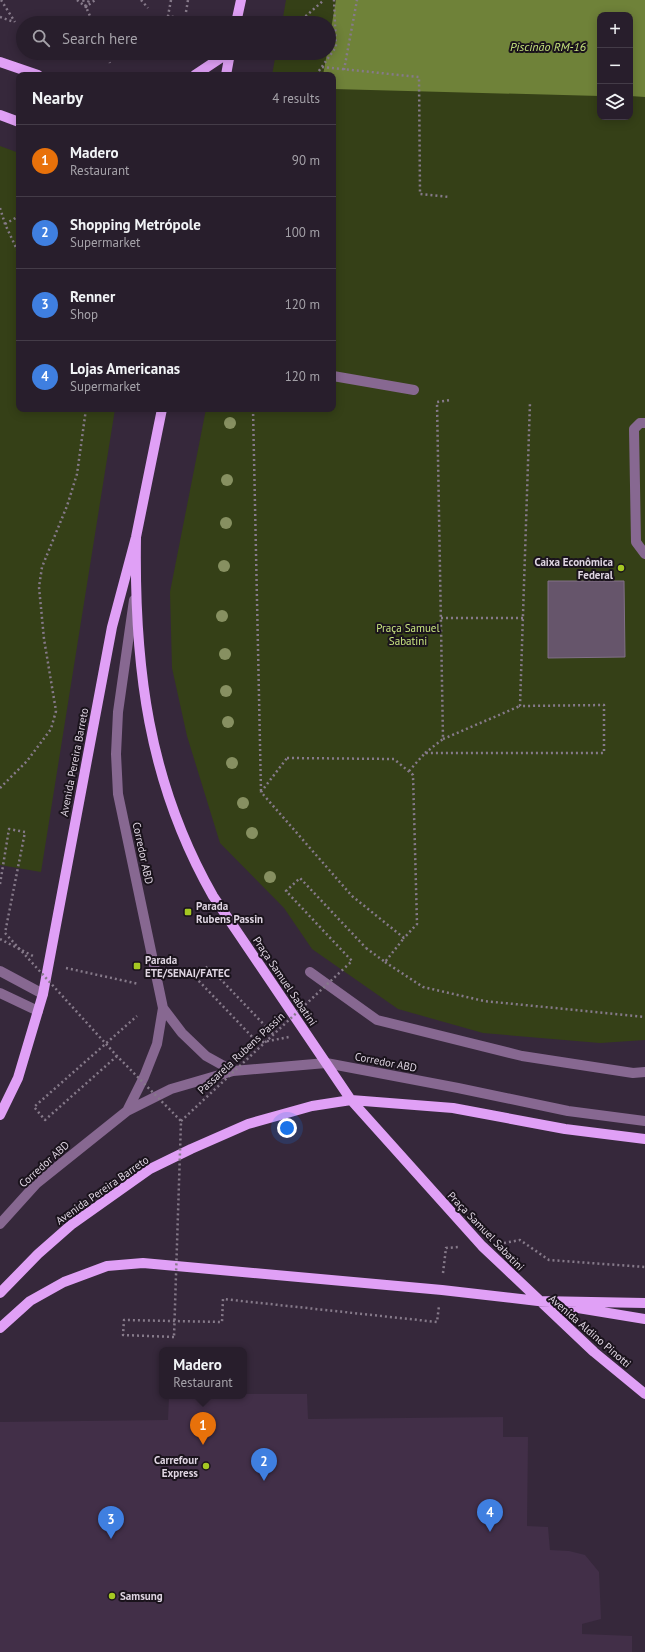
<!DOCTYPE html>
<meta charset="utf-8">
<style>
:root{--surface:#281e2c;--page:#342b38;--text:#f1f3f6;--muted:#a5a2a9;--line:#443c48;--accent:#d93025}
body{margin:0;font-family:"PT Sans",sans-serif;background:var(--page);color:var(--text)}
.controls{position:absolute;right:12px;top:12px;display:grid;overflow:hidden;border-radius:8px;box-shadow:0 2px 10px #0003}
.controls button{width:36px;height:36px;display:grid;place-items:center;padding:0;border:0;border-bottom:1px solid var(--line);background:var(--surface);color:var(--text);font:20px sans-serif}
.you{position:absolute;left:287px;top:1128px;width:14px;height:14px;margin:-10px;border:3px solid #fff;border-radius:50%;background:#1a73e8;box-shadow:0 0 0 6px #1a73e833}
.badge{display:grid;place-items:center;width:26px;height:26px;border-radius:50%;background:var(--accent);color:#fff;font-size:13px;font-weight:700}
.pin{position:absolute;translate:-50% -33px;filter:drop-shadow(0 1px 2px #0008)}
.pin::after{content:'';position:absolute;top:21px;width:14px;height:12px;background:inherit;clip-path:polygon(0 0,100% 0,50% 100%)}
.popup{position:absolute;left:159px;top:1347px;width:88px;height:52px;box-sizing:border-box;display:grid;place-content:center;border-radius:8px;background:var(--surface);filter:drop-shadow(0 1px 3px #0005);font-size:13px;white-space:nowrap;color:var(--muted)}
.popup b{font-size:15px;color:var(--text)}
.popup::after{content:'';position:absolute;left:50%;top:100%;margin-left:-8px;border:8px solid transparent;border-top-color:var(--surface)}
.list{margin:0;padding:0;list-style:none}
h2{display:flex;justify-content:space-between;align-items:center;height:52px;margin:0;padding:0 16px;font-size:17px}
h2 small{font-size:13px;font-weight:400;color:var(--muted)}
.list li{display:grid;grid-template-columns:26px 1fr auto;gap:12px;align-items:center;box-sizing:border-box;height:72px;padding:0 16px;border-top:1px solid var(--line)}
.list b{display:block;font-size:15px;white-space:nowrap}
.list p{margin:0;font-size:13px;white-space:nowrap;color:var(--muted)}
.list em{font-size:13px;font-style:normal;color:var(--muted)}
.icon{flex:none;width:22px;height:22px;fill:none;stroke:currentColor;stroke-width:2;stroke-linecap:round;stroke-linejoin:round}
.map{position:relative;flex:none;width:645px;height:1652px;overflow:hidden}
.search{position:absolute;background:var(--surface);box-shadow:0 2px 10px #0003;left:16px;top:16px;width:320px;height:44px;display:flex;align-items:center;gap:10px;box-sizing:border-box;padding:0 14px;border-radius:22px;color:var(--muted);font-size:15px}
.panel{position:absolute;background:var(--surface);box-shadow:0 2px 10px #0003;left:16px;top:72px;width:320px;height:340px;border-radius:8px}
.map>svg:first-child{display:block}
.built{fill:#422f48}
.green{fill:#354017;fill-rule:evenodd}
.water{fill:#6f8239}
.building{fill:#66556b;stroke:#817087}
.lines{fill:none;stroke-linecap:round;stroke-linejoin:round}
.path{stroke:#867a8a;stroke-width:2.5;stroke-dasharray:2 3;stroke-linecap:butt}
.minor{stroke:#876891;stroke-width:10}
.major{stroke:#e0a0f6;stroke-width:10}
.path-bridge{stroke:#867a8a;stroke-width:2.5;stroke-dasharray:2 3;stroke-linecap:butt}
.tree{fill:#879061}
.poi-dot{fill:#a5c822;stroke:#1a131c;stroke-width:1.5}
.labels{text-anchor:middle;stroke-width:4;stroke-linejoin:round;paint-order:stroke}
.poi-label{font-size:11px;font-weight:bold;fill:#dfd5e2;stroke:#1a131c;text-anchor:start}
.park-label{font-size:11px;fill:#c9e580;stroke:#1a131c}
.street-label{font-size:11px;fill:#dfd5e2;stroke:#1a131c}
.water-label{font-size:12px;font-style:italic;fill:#c5e17c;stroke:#1a131c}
</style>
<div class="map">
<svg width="645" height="1652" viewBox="0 0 645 1652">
<rect width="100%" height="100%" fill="#36283b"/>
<path class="built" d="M244,1394H307L308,1419L503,1417V1437H528L527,1526L548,1527L550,1550L569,1551L585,1555L599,1572L601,1619L582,1624V1634L632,1636V1652H0V1422L168,1420L169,1396H244Z"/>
<path class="green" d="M286,0H645V1040L600,1043L483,1033L398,1009L312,949L284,908L220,843L187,736L172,668L170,592L206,409H333V75H272L276,53H329V23H282ZM600,15H630V117H600Z
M0,146L19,153V409H115L41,872L0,865Z"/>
<path class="water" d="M336,0H645V97L630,96V15H600V96L333,89V75H323L327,53H329V41Z"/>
<path class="building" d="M548,581H624L625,657L548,658Z"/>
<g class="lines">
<path class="path" d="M1,0L15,22
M77,0L86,7L95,0
M83,0L93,23
M141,0L148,8
M171,0L168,16L204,23
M86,7L89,0
M186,12L188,0
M0,17L14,22
M298,23L324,0
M106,53L110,63
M322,67L419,77L420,194L449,197
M344,70L357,0
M316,75L336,47L334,0
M0,208L5,224L19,254
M5,224L19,216
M253,409L261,792
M441,618H524
M443,739L520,706
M425,753L443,739L437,402L450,400
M287,758L394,759L413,775L417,924L404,938L352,896L261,792Z
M409,771L425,753H604V705L520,706L530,402
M0,788L27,761L51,729L56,711L44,639L39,587L42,567L67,506L77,474L86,409
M0,939L33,956
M366,948L385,962L404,938
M385,962L423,987L484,1001L645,1017
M66,968L139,984
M273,1034L208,966L196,978L258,1043L289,1037
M117,1056L45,1120L34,1107L137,1016
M504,1243L520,1240L549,1260L645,1267
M443,1273L446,1248L459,1247
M174,1337L123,1335L124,1320L222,1322L223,1299L437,1322L439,1306"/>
<path class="minor" d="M333,376L414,390
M645,423H640L634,429L636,542L645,554
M0,971L43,994
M310,972L377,1020L522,1056L633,1073L645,1072
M0,993L38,1011
M163,1008L182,1033L206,1056L233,1071
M127,1111L144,1077L157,1044L163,1008L118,794L116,754L118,712L134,600
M0,1224L37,1183L127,1111L171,1089L233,1071L326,1063L458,1088L568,1111L645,1121"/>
<path class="major" d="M236,23L241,0
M0,62L38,75
M195,75L228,53
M226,75L230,53
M0,115L19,122
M136,537C134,666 148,782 213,896L351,1100L482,1246L594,1352L645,1394
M0,1115L18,1078L43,994L112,627L136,537L162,409
M0,1293L38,1254L71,1225L150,1169L191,1149L248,1124L312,1106L351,1100L453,1108L565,1129L645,1139
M572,1307L645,1319
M0,1328L30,1301L64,1282L107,1266L143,1263L442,1290L538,1301L645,1303"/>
<path class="path-bridge" d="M0,884L9,829L25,832L5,933L117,1056L181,1121L174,1337
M181,1121L352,961L286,891L300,878L366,948"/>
</g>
<g class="tree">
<circle cx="230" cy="423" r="6"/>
<circle cx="227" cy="480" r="6"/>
<circle cx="226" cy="523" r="6"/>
<circle cx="224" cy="566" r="6"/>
<circle cx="222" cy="616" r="6"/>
<circle cx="225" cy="654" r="6"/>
<circle cx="226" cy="691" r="6"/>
<circle cx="228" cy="722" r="6"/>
<circle cx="232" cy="763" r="6"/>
<circle cx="243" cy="803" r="6"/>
<circle cx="252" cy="833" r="6"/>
<circle cx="270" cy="877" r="6"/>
</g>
<g class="poi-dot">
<circle cx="621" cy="568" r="4"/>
<rect x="184" y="908" width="8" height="8" rx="2"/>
<rect x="133" y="962" width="8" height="8" rx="2"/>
<circle cx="206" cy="1466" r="4"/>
<circle cx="112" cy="1596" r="4"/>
</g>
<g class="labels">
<g class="poi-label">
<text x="613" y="566" text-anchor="end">Caixa Econômica<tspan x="613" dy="13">Federal</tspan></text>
<text x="196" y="910">Parada<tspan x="196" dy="13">Rubens Passin</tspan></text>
<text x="145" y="964">Parada<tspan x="145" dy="13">ETE/SENAI/FATEC</tspan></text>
<text x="198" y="1464" text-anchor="end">Carrefour<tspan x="198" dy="13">Express</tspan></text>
<text x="120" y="1600">Samsung</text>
</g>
<g class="park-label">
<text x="408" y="632">Praça Samuel<tspan x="408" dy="13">Sabatini</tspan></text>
</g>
<g class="street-label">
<text transform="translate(74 762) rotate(-79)" y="4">Avenida Pereira Barreto</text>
<text transform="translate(143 853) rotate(78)" y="4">Corredor ABD</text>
<text transform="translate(285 981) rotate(56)" y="4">Praça Samuel Sabatini</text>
<text transform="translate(241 1053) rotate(-43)" y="4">Passarela Rubens Passin</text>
<text transform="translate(386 1062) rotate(11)" y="4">Corredor ABD</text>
<text transform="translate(44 1164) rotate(-42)" y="4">Corredor ABD</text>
<text transform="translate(102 1190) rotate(-35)" y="4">Avenida Pereira Barreto</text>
<text transform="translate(486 1231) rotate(46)" y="4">Praça Samuel Sabatini</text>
<text transform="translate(590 1331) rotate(41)" y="4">Avenida Aldino Pinotti</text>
</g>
<g class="water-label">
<text x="548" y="51">Piscinão RM-16</text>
</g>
</g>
</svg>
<div class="controls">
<button>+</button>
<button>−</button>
<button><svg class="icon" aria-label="layers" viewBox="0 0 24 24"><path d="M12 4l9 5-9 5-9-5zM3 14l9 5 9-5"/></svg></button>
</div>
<div class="you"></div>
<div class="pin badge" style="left:203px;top:1445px;background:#e8710a">1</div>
<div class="popup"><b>Madero</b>Restaurant</div>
<div class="pin badge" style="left:264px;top:1481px;background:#3f7fe0">2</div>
<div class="pin badge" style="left:111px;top:1539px;background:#3f7fe0">3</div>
<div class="pin badge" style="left:490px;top:1532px;background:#3f7fe0">4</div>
<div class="search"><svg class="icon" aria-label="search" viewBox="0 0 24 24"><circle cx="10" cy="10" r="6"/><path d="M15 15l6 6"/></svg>Search here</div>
<section class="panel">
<h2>Nearby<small>4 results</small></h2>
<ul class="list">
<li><span class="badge" style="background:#e8710a">1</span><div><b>Madero</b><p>Restaurant</p></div><em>90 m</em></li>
<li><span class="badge" style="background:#3f7fe0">2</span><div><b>Shopping Metrópole</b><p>Supermarket</p></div><em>100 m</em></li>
<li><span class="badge" style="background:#3f7fe0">3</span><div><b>Renner</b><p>Shop</p></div><em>120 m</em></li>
<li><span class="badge" style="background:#3f7fe0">4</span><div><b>Lojas Americanas</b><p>Supermarket</p></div><em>120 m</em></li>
</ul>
</section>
</div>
